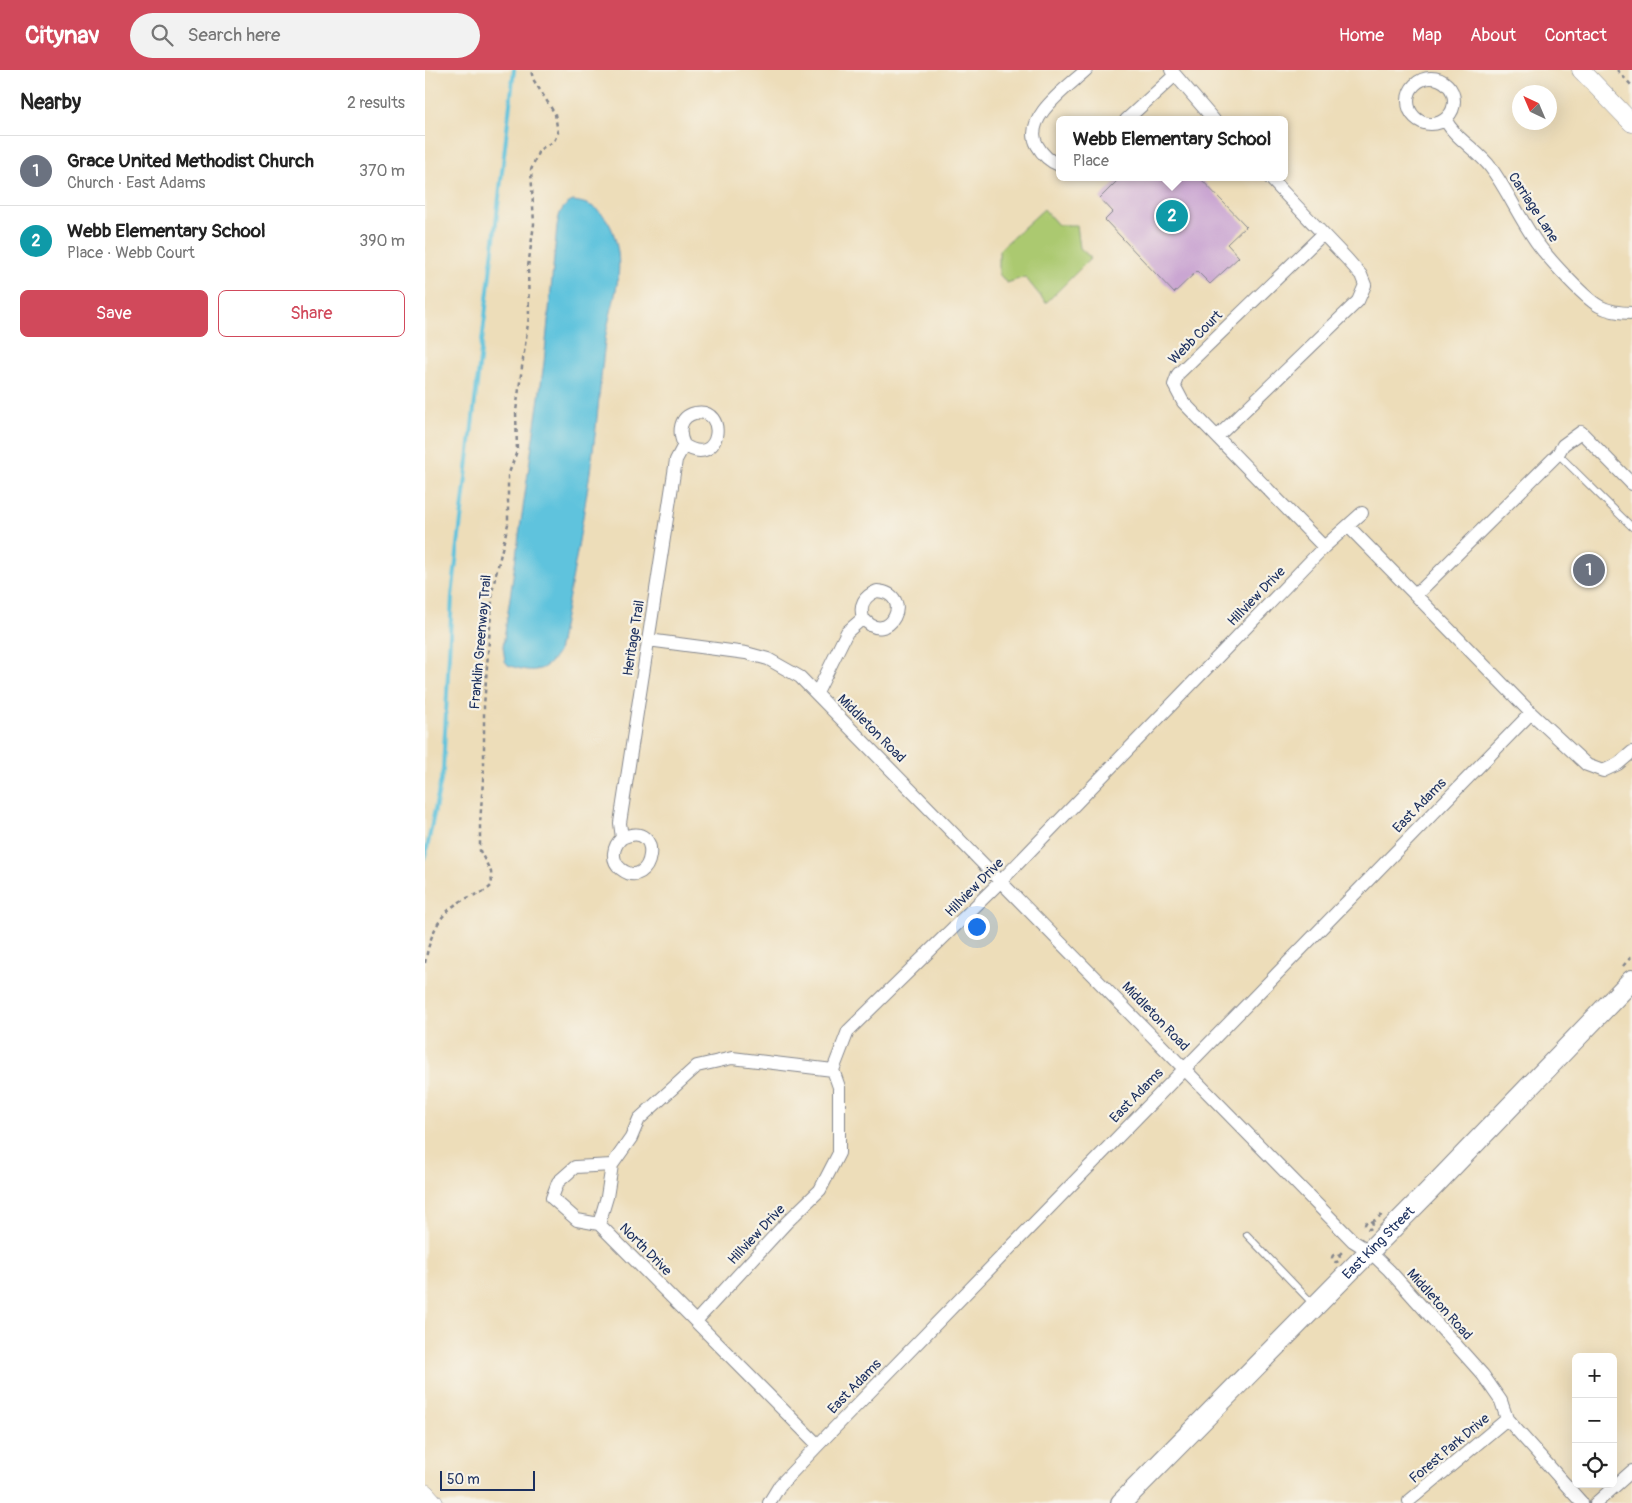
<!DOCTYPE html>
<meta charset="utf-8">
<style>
:root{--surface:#fff;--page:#f2f2f2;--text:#222;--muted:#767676;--line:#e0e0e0;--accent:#d1495b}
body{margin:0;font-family:Pangolin,sans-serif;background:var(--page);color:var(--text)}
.controls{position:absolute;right:15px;bottom:15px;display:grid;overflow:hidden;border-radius:8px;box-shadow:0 5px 20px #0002}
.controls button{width:45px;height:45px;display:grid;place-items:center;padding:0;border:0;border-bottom:1px solid var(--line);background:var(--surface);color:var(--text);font:25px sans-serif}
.compass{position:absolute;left:1087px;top:15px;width:45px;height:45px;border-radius:50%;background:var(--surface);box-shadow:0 5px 20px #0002;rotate:316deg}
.scale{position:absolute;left:15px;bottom:12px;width:95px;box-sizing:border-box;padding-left:5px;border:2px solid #1b2f5e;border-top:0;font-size:14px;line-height:18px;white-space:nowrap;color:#1b2f5e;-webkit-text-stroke:4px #f7f3e8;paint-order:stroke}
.you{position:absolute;left:551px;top:856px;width:18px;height:18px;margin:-12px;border:4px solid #fff;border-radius:50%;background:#1a73e8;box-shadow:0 0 0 8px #1a73e833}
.badge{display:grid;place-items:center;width:32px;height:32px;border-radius:50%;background:var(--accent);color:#fff;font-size:16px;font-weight:700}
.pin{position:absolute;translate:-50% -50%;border:2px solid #fff;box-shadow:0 1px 5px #0006}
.popup{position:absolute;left:631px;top:46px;width:232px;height:65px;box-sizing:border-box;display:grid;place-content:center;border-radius:8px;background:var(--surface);filter:drop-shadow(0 1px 4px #0005);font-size:16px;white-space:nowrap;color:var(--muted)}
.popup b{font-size:19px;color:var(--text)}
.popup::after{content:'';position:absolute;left:50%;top:100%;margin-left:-10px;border:10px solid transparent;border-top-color:var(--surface)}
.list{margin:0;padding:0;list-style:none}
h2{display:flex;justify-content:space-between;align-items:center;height:65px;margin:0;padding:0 20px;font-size:21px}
h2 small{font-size:16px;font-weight:400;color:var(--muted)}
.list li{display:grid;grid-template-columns:32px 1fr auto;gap:15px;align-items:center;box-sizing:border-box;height:70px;padding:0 20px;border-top:1px solid var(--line)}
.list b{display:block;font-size:19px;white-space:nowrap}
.list p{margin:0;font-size:16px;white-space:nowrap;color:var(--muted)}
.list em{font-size:16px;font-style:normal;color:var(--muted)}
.actions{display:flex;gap:10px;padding:15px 20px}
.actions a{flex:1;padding:11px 0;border:1px solid var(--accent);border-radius:8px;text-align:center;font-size:18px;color:var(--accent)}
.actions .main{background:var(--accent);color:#fff}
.icon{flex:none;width:28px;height:28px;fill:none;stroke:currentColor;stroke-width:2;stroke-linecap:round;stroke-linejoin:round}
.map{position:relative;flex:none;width:1207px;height:1433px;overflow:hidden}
header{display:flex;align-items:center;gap:30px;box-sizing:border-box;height:70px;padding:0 25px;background:var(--accent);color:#fff}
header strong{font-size:24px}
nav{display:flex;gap:28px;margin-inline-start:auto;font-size:18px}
.search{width:350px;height:45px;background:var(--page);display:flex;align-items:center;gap:12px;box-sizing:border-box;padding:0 18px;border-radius:28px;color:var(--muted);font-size:19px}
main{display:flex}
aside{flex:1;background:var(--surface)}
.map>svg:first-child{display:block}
.green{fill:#abc970;stroke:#637c67}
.water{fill:#5fc3dd;stroke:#3d799e}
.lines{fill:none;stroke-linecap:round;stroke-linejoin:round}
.stream{stroke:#5fc3dd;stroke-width:4}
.building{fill:#caa6d2}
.lane-casing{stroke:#84868c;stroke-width:8}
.street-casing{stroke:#84868c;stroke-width:14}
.secondary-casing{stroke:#84868c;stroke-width:19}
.primary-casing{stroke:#84868c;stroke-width:22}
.path{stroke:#84868c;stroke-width:2.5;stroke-dasharray:4 4;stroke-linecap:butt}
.lane{stroke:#fff;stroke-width:6}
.street{stroke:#fff;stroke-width:12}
.secondary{stroke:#fff;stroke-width:18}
.primary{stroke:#fff;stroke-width:20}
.labels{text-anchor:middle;stroke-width:4.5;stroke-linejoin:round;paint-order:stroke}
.street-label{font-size:14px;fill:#1b2f5e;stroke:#f7f3e8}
</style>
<header>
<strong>Citynav</strong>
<div class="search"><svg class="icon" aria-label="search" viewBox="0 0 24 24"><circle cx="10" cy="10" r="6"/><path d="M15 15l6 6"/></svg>Search here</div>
<nav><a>Home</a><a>Map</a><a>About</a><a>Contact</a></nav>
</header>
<main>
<aside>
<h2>Nearby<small>2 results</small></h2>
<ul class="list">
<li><span class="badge" style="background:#6b7280">1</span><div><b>Grace United Methodist Church</b><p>Church · East Adams</p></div><em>370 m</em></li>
<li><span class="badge" style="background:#0f9aa8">2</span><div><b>Webb Elementary School</b><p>Place · Webb Court</p></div><em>390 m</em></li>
</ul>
<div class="actions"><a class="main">Save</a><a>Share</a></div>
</aside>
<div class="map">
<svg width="1207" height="1433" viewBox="0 0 1207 1433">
<rect width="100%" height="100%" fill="#f7f3e8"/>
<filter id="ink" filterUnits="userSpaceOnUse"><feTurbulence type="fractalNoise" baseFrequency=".02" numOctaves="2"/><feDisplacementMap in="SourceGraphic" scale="10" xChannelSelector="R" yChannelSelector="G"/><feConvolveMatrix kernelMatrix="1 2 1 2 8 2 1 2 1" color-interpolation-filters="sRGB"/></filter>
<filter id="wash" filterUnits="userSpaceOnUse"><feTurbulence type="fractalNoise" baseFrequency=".0096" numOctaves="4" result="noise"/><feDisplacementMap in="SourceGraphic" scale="20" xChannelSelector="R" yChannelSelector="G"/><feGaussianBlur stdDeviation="1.12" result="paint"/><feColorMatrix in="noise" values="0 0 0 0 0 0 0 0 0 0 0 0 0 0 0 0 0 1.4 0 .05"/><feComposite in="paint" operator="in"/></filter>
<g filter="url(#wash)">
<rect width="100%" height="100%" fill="#edddb9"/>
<path class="green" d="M619,139L633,155H652L655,178L666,188L621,233L600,207L582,213L574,204V180Z"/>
<path class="water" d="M148,131C178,134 189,155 193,183C197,214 184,241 180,271C175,310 173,349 167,388C158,453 146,517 133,582C120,604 106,603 83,595L80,591L78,576L119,293L132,156C134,144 136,136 148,131Z"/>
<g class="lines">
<path class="stream" d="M0,788L18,700L27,526L89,0"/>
</g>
<g id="blocks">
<path class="building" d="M696,107H774L821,156L802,174L814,187L785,214L772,201L749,223L680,150L688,142L675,128Z"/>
</g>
</g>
<g filter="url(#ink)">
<use href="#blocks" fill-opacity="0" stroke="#84868c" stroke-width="1"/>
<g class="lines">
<g class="lane-casing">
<path id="lane" d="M1133,384L1207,457
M822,1165L888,1234"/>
</g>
<g class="street-casing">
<path id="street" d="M746,0L789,50
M983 31a23 23 0 1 1 46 0a23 23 0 1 1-46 0Z
M1020,49C1030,69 1053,80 1066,98C1082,120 1093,145 1108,167C1118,183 1158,227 1174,236C1183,241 1196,243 1207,243
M701,50L749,6
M634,95C624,91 617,84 612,75C597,48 643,17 661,0
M898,164L753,304L749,315L758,332L899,477
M792,367L933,231L940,215L936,205L922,189L844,107
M923,456L1106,643L1162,695L1178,701L1193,694L1207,682
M991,525L1133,384L1138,375L1156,362L1207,414
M223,570L321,583L343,589L375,607L928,1171L944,1181L964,1200L1058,1305L1076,1331L1082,1349L1157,1433
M392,623L422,562L438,548C434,535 439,526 452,521C492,524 463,579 438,548
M197,768C241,748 228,824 196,799C185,790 188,776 197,768L195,753L251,390L259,375C296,400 304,336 270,343C254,347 253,362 259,375
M174,1154L182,1127L187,1095L206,1068L214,1049L272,996L307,988L408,1000
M174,1154L393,1375
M174,1154L152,1150L127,1128L133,1112L150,1097L187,1095
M271,1251L362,1152L395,1120L414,1083V1017L408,1000L423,961L576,811L899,477L937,443
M984,1431L1082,1349
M344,1433L355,1415L393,1375L1106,643
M1171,1433L1207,1401"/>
</g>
<g class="secondary-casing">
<path id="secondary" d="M1156,0L1207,53
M0,1423L9,1433"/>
</g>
<g class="primary-casing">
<g id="primary">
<path id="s1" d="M696,1433L1003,1122L1207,910"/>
</g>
</g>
<path class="path" d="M1192,0L1207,16
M0,893C5,866 13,842 40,829C50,824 59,824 67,815L66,802L55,781V754L59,696V636L68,517L83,454V406L92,381L91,341L104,246L103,197L109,154L106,100L114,80L129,71L133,63L130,44L108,9L106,0
M1198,896L1207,886
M940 1155a4 4 0 1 1 8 0a4 4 0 1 1-8 0Z
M947,1152L958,1144
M907 1188a4 4 0 1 1 8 0a4 4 0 1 1-8 0Z
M914,1185L919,1180"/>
<use href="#lane" class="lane"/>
<use href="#street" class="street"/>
<use href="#secondary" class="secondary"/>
<use href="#primary" class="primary"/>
</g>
</g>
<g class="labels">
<g class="street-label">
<text transform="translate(1109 137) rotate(57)" y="5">Carriage Lane</text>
<text transform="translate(770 267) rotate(-45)" y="5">Webb Court</text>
<text transform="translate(831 526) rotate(-46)" y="5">Hillview Drive</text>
<text transform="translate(208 568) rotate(-81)" y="5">Heritage Trail</text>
<text transform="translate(55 572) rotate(-85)" y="5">Franklin Greenway Trail</text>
<text transform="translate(447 658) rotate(45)" y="5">Middleton Road</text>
<text transform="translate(994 735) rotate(-46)" y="5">East Adams</text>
<text transform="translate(549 817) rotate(-45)" y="5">Hillview Drive</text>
<text transform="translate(731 946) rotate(46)" y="5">Middleton Road</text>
<text transform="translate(711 1025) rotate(-46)" y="5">East Adams</text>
<text transform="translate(331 1164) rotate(-47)" y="5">Hillview Drive</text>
<text dy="5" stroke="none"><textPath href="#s1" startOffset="366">East King Street</textPath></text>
<text transform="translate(221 1179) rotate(45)" y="5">North Drive</text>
<text transform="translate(1015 1234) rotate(48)" y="5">Middleton Road</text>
<text transform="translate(429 1316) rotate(-46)" y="5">East Adams</text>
<text transform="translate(1024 1378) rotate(-40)" y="5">Forest Park Drive</text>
</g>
</g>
</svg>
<div class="controls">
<button>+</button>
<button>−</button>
<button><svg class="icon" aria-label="locate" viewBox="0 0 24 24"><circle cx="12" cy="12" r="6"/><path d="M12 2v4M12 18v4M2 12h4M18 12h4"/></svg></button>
</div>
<svg class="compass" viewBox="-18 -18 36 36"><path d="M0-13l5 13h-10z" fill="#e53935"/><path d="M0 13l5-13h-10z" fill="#767676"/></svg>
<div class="scale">50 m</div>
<div class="you"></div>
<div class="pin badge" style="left:1164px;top:500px;background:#6b7280">1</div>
<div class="pin badge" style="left:747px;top:146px;background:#0f9aa8">2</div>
<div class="popup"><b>Webb Elementary School</b>Place</div>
</div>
</main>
